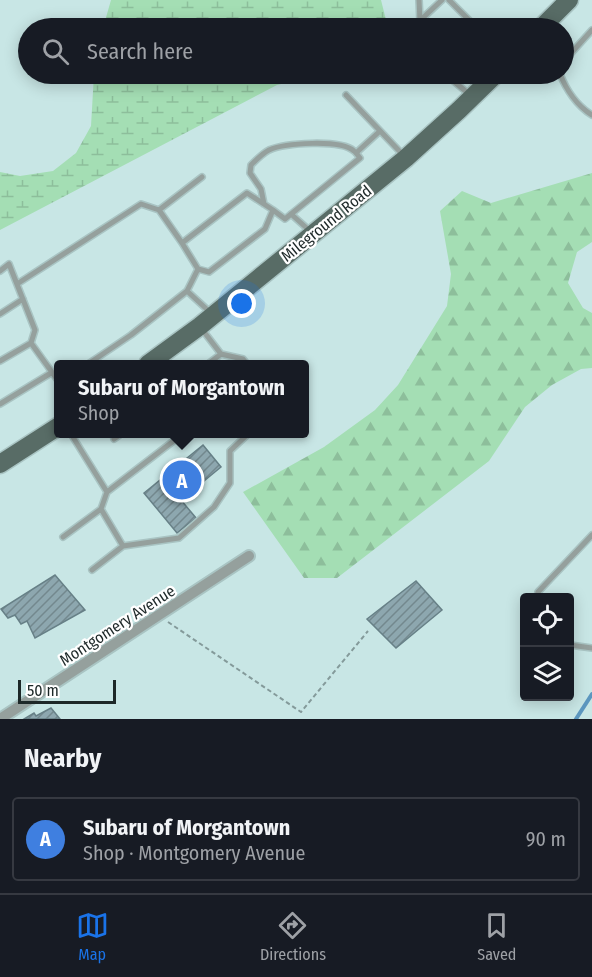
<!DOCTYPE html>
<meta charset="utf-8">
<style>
:root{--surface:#171b24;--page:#242831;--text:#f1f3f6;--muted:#9ea1a6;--line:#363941;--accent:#1a73e8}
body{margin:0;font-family:"Fira Sans Condensed",sans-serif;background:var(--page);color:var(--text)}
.controls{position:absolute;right:18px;bottom:18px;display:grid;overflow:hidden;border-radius:6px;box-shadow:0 3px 15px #0003}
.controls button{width:54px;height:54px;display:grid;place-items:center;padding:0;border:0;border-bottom:2px solid var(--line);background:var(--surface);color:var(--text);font:30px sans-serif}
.scale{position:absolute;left:18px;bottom:15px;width:98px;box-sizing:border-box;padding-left:6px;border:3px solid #1d2828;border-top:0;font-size:16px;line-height:21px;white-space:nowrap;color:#1d2828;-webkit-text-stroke:4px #fff;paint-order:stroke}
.you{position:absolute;left:242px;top:304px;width:21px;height:21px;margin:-15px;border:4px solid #fff;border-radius:50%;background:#1a73e8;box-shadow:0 0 0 9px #1a73e833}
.badge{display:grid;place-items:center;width:39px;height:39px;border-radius:50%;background:var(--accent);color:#fff;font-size:20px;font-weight:700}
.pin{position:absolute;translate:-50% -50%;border:3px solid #fff;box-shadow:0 2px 6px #0006}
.popup{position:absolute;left:54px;top:360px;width:255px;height:78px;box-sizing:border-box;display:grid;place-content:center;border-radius:6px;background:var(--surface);filter:drop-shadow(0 2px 4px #0005);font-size:20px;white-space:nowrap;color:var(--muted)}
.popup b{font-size:22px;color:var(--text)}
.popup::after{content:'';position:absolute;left:50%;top:100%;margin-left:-12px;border:12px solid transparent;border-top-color:var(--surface)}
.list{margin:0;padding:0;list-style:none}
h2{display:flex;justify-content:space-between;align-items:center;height:78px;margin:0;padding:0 24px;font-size:26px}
h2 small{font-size:20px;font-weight:400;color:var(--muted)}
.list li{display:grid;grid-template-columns:39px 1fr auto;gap:18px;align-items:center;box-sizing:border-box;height:84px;margin:0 12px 12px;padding:0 12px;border:2px solid var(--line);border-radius:6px}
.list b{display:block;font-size:22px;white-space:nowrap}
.list p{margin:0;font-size:20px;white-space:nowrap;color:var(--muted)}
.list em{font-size:20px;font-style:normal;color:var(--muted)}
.icon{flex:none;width:33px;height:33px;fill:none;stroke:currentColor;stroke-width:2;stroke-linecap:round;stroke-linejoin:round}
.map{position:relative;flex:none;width:592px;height:719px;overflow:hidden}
.search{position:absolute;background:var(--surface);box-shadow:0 3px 15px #0003;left:18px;right:18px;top:18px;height:66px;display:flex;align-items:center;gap:15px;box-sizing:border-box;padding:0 21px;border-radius:33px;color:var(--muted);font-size:22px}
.sheet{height:174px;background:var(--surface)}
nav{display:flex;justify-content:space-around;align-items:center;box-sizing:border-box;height:84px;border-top:2px solid var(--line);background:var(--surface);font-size:16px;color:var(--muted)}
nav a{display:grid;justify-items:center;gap:3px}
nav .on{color:var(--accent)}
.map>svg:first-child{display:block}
.forest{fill:url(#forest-firs)}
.wetland{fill:url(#wetland-marsh)}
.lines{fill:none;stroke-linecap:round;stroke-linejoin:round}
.stream{stroke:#5c97bf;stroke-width:4}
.building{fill:url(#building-hatch);stroke:#678087;stroke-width:1.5}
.lane-casing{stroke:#a9c4c3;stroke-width:8}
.street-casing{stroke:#a9c4c3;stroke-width:14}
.primary-casing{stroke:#a9c4c3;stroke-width:21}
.path{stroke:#849a9a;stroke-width:2;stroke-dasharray:4.5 3;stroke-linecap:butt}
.lane{stroke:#95a09d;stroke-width:5}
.street{stroke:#95a09d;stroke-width:10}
.primary{stroke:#586c66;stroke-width:18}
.labels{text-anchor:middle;stroke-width:4.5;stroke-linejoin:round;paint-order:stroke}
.street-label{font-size:16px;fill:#1d2828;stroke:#fff}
</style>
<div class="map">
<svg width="592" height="719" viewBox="0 0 592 719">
<defs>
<pattern id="forest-firs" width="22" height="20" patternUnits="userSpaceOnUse" patternTransform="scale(1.5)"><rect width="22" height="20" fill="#a4deb4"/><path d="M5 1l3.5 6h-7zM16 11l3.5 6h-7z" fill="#8dbe9b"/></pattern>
<pattern id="wetland-marsh" width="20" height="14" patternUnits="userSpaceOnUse" patternTransform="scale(1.5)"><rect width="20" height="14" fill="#a4deb4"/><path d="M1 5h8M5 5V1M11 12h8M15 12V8" fill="none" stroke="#8dbe9b"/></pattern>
<pattern id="building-hatch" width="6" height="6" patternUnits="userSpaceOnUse" patternTransform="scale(1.5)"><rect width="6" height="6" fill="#8da7af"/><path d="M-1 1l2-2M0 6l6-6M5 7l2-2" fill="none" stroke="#73888e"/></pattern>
</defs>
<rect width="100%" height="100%" fill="#c8e6e5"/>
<path class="forest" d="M592,173V242L577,252L568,283L583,308L592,313V368L581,369L552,385L525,407L489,461L337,578H304L243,492L324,447L375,410L398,385L447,306L451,274L440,211L462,191L491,203Z"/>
<path class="wetland" d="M111,0H381L388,28H103Z
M94,74H324L277,85L0,230V172L20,176L53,171L76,153L91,126Z"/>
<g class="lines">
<path class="stream" d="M576,719L592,694"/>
</g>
<path class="building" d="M203,445L221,467L181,500L196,518L177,533L144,493Z
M55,575L85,610L35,638L27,621L21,624L15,615L8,618L1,609Z
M416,581L442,610L396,648L367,619Z
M51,708L60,719H24L34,713L36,716Z"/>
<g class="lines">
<g class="lane-casing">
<path id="lane" d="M419,0L420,21
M449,0L477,28
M412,28L442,0
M564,61L592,30
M445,74L469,94
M560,74C566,89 577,106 592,115
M346,95L405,157
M356,153L380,131
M264,204L261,189L250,173L251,165C256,160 263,153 269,150C285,143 340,139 354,151C357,153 358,156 360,158L285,219L273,210
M159,210L202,177
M291,214L310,231
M182,243L247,193L273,210L265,229L209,272L198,269
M0,271L9,264L35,330L31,343
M17,284L141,204L159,210L182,243L198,269L187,291L212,314
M0,314L23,299
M201,328L221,354L208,364
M221,354L243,359L247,364
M0,361L31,343L59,382
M88,364L131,335L187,291
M0,404L51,373
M71,434L107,492L180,436L177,434
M114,439L121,434
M63,537L101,509L107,492
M123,546L179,538L214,507L230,483V451L248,434
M92,570L123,546L101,509
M537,598L538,592L592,535
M570,645L592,648"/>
</g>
<g class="street-casing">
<path id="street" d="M0,719L249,556"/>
</g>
<g class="primary-casing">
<path id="primary" d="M541,28L569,0
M148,364L200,326L406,158L459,110L496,74
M0,464L59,426"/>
</g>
<path class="path" d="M168,622L301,712L368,631"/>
<use href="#lane" class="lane"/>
<use href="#street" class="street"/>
<use href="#primary" class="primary"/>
</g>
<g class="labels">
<g class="street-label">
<text transform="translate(326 223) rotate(-39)" y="6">Mileground Road</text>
<text transform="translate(117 625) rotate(-33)" y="6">Montgomery Avenue</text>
</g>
</g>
</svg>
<div class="controls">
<button><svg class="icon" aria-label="locate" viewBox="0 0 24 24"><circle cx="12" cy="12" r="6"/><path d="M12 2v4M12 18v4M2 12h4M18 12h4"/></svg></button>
<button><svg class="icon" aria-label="layers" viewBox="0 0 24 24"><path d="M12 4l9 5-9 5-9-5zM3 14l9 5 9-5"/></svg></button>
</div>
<div class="scale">50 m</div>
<div class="you"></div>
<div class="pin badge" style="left:182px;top:480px;background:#3f7fe0">A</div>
<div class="popup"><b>Subaru of Morgantown</b>Shop</div>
<div class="search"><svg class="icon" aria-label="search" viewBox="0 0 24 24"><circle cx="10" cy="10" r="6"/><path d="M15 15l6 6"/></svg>Search here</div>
</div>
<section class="sheet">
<h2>Nearby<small></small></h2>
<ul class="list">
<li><span class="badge" style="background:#3f7fe0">A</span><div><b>Subaru of Morgantown</b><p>Shop · Montgomery Avenue</p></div><em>90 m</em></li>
</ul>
</section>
<nav>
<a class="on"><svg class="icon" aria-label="map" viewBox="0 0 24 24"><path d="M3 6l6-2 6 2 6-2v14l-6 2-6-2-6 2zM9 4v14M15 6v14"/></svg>Map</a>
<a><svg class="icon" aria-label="directions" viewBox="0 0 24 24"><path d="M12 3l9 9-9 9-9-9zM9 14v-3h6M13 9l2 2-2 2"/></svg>Directions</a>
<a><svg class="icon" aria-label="saved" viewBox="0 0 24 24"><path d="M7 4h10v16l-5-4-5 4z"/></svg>Saved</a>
</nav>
